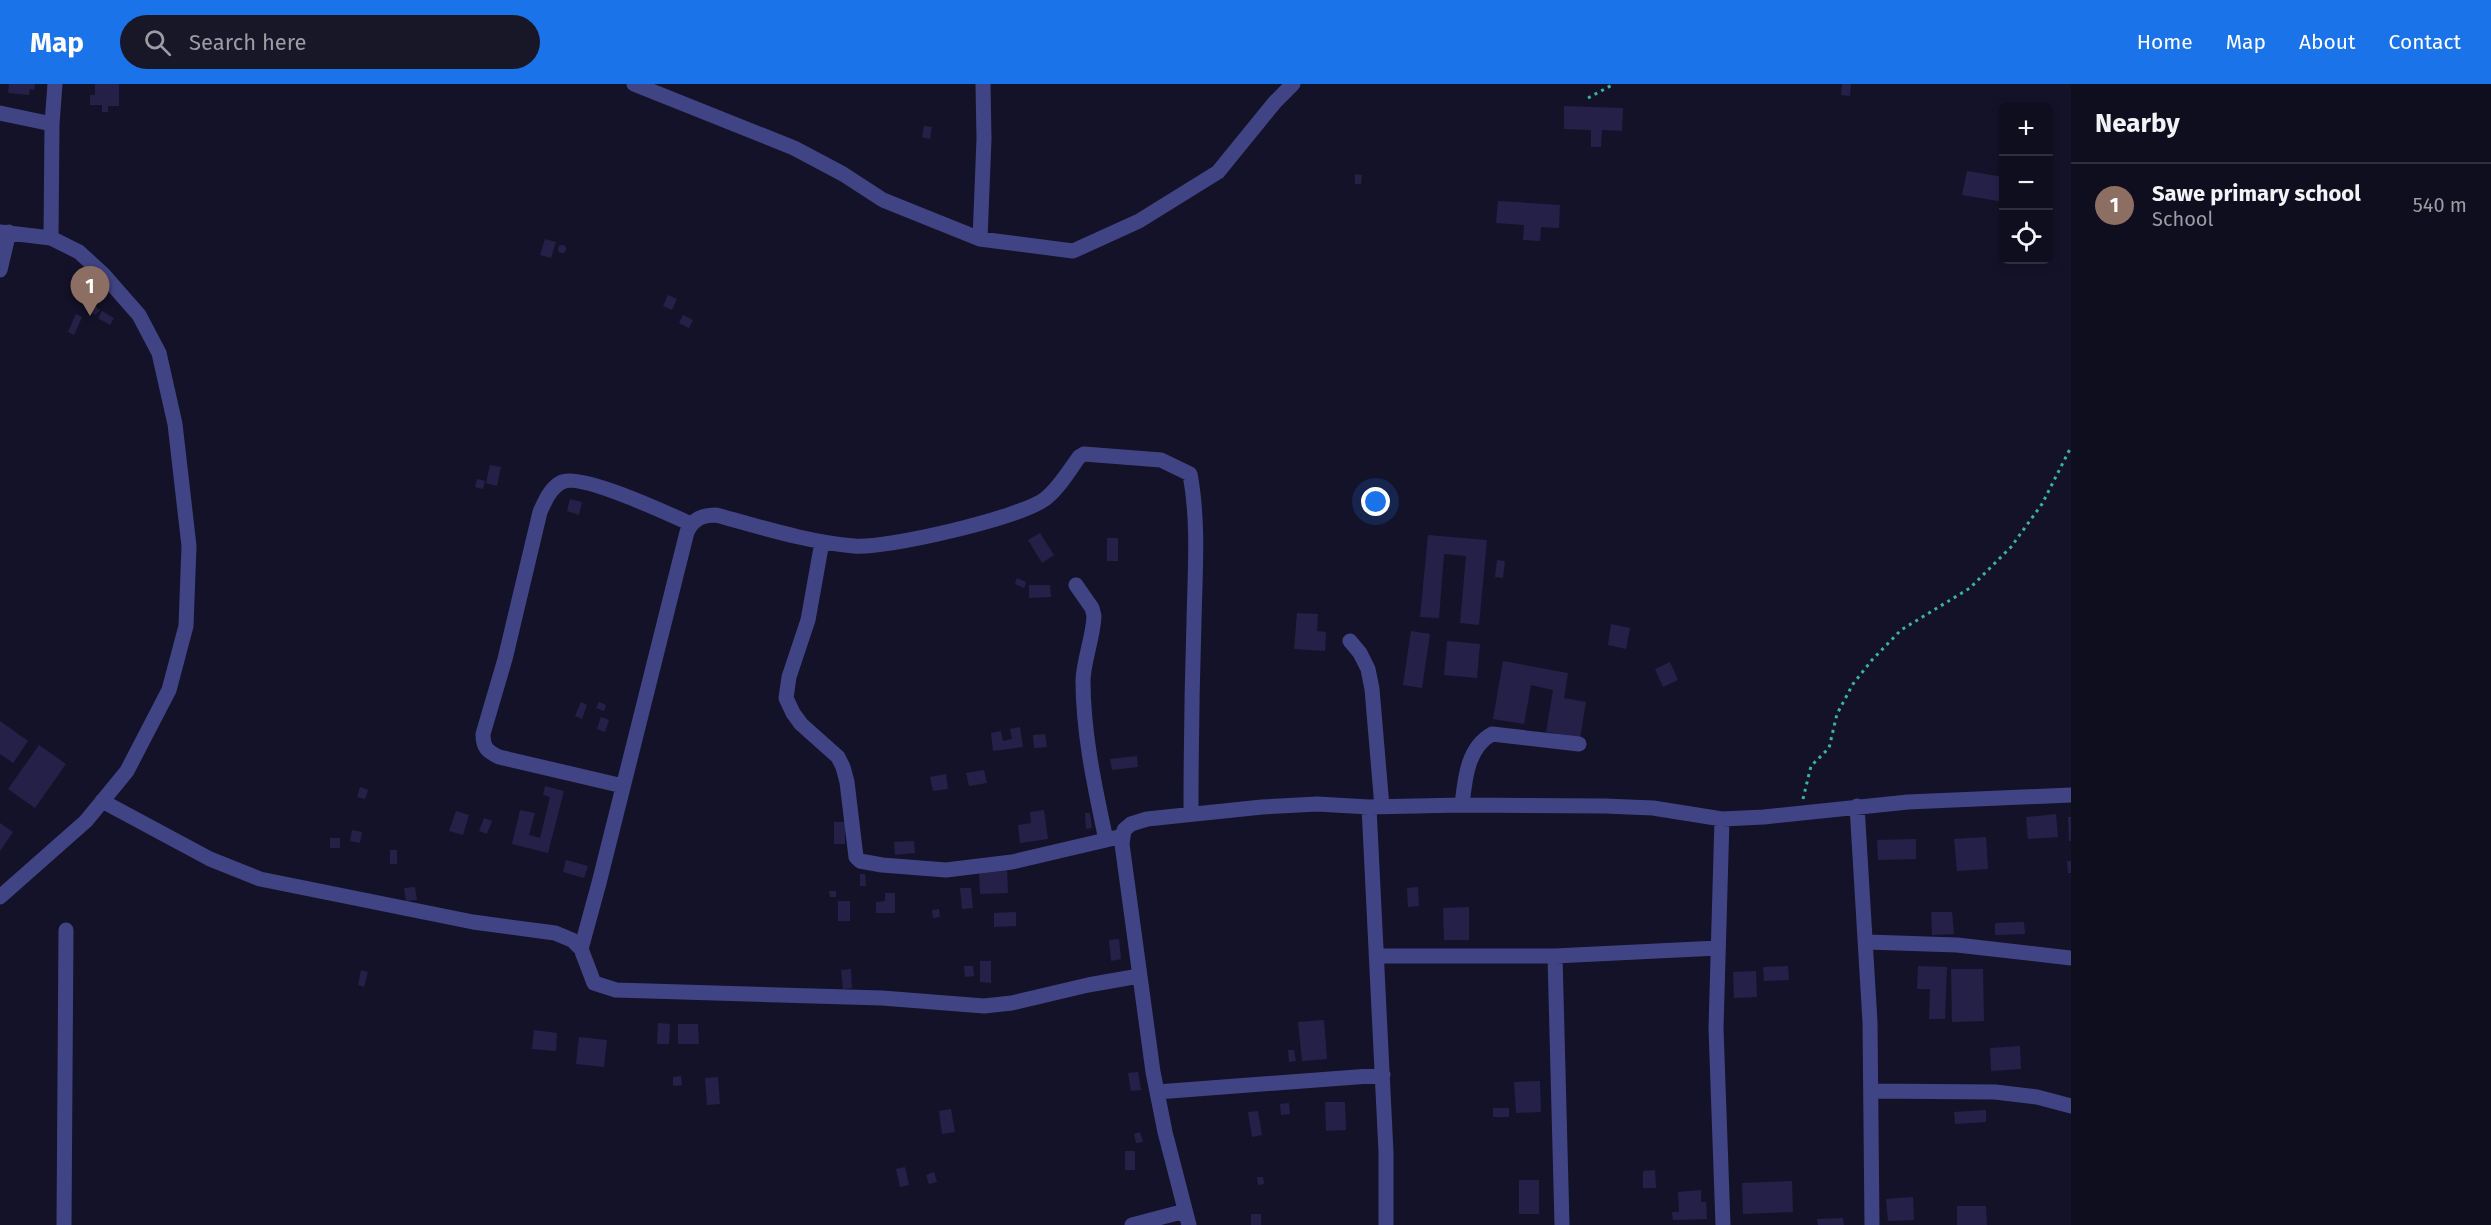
<!DOCTYPE html>
<meta charset="utf-8">
<style>
:root{--surface:#0f0e1f;--page:#181728;--text:#f1f3f6;--muted:#9b9ca4;--line:#2f2e3d;--accent:#1a73e8}
body{margin:0;font-family:"Fira Sans",sans-serif;background:var(--page);color:var(--text)}
.controls{position:absolute;right:18px;top:18px;display:grid;overflow:hidden;border-radius:9px;box-shadow:0 3px 9px #0003}
.controls button{width:54px;height:54px;display:grid;place-items:center;padding:0;border:0;border-bottom:2px solid var(--line);background:var(--surface);color:var(--text);font:30px sans-serif}
.you{position:absolute;left:1376px;top:418px;width:21px;height:21px;margin:-15px;border:4px solid #fff;border-radius:50%;background:#1a73e8;box-shadow:0 0 0 9px #1a73e833}
.badge{display:grid;place-items:center;width:39px;height:39px;border-radius:50%;background:var(--accent);color:#fff;font-size:20px;font-weight:700}
.pin{position:absolute;translate:-50% -50px;filter:drop-shadow(0 2px 3px #0008)}
.pin::after{content:'';position:absolute;top:32px;width:21px;height:18px;background:inherit;clip-path:polygon(0 0,100% 0,50% 100%)}
.list{margin:0;padding:0;list-style:none}
h2{display:flex;justify-content:space-between;align-items:center;height:78px;margin:0;padding:0 24px;font-size:26px}
h2 small{font-size:20px;font-weight:400;color:var(--muted)}
.list li{display:grid;grid-template-columns:39px 1fr auto;gap:18px;align-items:center;box-sizing:border-box;height:84px;padding:0 24px;border-top:2px solid var(--line)}
.list b{display:block;font-size:22px;white-space:nowrap}
.list p{margin:0;font-size:20px;white-space:nowrap;color:var(--muted)}
.list em{font-size:20px;font-style:normal;color:var(--muted)}
.icon{flex:none;width:33px;height:33px;fill:none;stroke:currentColor;stroke-width:2;stroke-linecap:round;stroke-linejoin:round}
.map{position:relative;flex:none;width:2071px;height:1141px;overflow:hidden}
header{display:flex;align-items:center;gap:36px;box-sizing:border-box;height:84px;padding:0 30px;background:var(--accent);color:#fff}
header strong{font-size:28px}
nav{display:flex;gap:33px;margin-inline-start:auto;font-size:21px}
.search{width:420px;height:54px;background:var(--page);display:flex;align-items:center;gap:15px;box-sizing:border-box;padding:0 21px;border-radius:33px;color:var(--muted);font-size:22px}
main{display:flex}
aside{flex:1;background:var(--surface)}
.map>svg:first-child{display:block}
.building{fill:#252048}
.lines{fill:none;stroke-linecap:round;stroke-linejoin:round}
.path{stroke:#3ab3a2;stroke-width:3;stroke-dasharray:3 4.5;stroke-linecap:butt}
.minor{stroke:#414484;stroke-width:15}
</style>
<header>
<strong>Map</strong>
<div class="search"><svg class="icon" aria-label="search" viewBox="0 0 24 24"><circle cx="10" cy="10" r="6"/><path d="M15 15l6 6"/></svg>Search here</div>
<nav><a>Home</a><a>Map</a><a>About</a><a>Contact</a></nav>
</header>
<main>
<div class="map">
<svg width="2071" height="1141" viewBox="0 0 2071 1141">
<rect width="100%" height="100%" fill="#141229"/>
<path class="building" d="M9,0H35L34,6L30,5L29,11L8,9Z
M95,0H119V22H108V28H102V21H90V11H95Z
M1842,0H1851L1850,12L1841,11Z
M1564,22L1623,24L1622,47L1602,46L1601,63H1591V46L1564,45Z
M924,42L932,43L930,55L922,53Z
M1967,87L2004,93V118L1962,111Z
M1355,90L1362,91L1361,100H1355Z
M1498,117L1560,121L1559,144L1541,143L1540,157L1523,156L1524,141L1496,139Z
M545,155L556,158L551,174L540,171Z
M558 165a4 4 0 1 1 8 0a4 4 0 1 1-8 0Z
M668,211L677,215L672,226L663,222Z
M92,220L100,226L95,231L88,225Z
M102,227L114,234L110,241L98,234Z
M76,230L82,233L74,251L68,248Z
M683,231L693,236L689,244L679,239Z
M490,381L501,383L497,402L486,399Z
M477,395L485,397L483,405L475,403Z
M570,415L582,418L579,431L567,427Z
M1040,449L1054,471L1042,479L1028,456Z
M1428,451L1487,456L1479,541L1460,539L1466,472L1444,470L1439,534L1420,533Z
M1107,454H1118V477H1107Z
M1497,476L1505,477L1503,494L1495,493Z
M1017,494L1026,498L1024,504L1015,500Z
M1029,501H1050L1051,513L1029,514Z
M1297,529L1318,530L1317,547L1326,548L1325,567L1294,565Z
M1611,540L1630,544L1626,565L1608,561Z
M1411,547L1430,550L1422,604L1403,601Z
M1447,557L1480,560L1477,594L1444,591Z
M1503,577L1568,589L1564,614L1586,618L1580,654L1546,648L1553,606L1531,601L1524,640L1493,635Z
M1670,578L1678,596L1663,603L1655,585Z
M581,618L587,621L582,635L575,632Z
M599,618L606,621L604,627L596,624Z
M601,633L609,636L605,648L597,645Z
M0,637L28,657L13,679L0,670Z
M1020,643L1023,663L993,667L991,649L1001,647L1003,657L1012,655L1010,645Z
M1045,650L1047,663L1034,664L1033,651Z
M39,661L66,680L35,724L8,705Z
M1137,672L1138,683L1112,686L1110,675Z
M984,686L987,699L969,702L966,689Z
M946,690L948,705L933,707L930,693Z
M545,702L564,707L548,769L512,760L520,726L535,729L529,751L540,754L550,713L543,711Z
M360,703L368,706L365,715L357,713Z
M1044,726L1048,755L1020,759L1018,741L1031,739L1030,728Z
M456,727L469,731L463,751L449,747Z
M1085,729H1090L1092,744L1086,745Z
M2056,730L2058,753L2028,755L2026,733Z
M2068,733H2071V757H2069Z
M484,734L492,737L487,750L479,747Z
M834,738H845V760H834Z
M0,739L13,748L0,767Z
M352,746L362,748L360,759L350,757Z
M1986,753L1988,785L1957,787L1954,755Z
M330,754H340V764H330Z
M1916,755V775L1878,776L1877,756Z
M914,757L915,769L895,771L894,758Z
M390,766H397V780H390Z
M566,776L588,782L584,794L563,788Z
M2067,777H2071V789H2068Z
M1007,784L1008,809L980,810L979,785Z
M860,790H865L866,802H860Z
M415,803L417,816L406,817L404,804Z
M1418,803L1419,822L1408,823L1407,804Z
M960,804H971L973,824L962,825Z
M829,807H836V813H830Z
M885,809H895V829H876V818L885,817Z
M838,817H850V837H838Z
M1469,823V856H1444L1443,824Z
M939,825L940,833L933,834L932,826Z
M1016,828V842L994,843V829Z
M1931,828H1952L1954,850L1932,851Z
M2024,838L2025,850L1995,851V839Z
M1119,855L1121,875L1111,877L1109,856Z
M980,877H991V899L980,898Z
M964,882H973L974,892L965,893Z
M1788,882L1789,896L1764,897L1763,883Z
M1918,882L1947,883L1945,935H1929L1930,905H1917Z
M851,885L852,904L843,905L841,886Z
M1951,885H1983L1984,937L1952,938Z
M361,886L368,888L364,903L358,901Z
M1756,887L1757,913L1734,914L1733,888Z
M1324,936L1327,975L1302,977L1298,938Z
M658,939L670,940L669,960H657Z
M678,940H698L699,960H678Z
M534,946L557,949L556,967L532,965Z
M579,953L607,956L604,983L576,980Z
M2020,962L2021,985L1991,987L1990,964Z
M1288,966H1294L1296,977L1289,978Z
M1138,988L1141,1006L1131,1007L1128,989Z
M681,992L682,1001L673,1002V993Z
M718,993L720,1020L707,1021L705,994Z
M1540,997L1541,1028L1516,1029L1514,998Z
M1325,1018H1345L1346,1046L1326,1047Z
M1289,1019L1290,1030L1281,1031L1280,1020Z
M1493,1024H1509V1033H1493Z
M951,1025L955,1048L942,1050L939,1027Z
M1986,1026V1038L1955,1040L1954,1028Z
M1258,1027L1262,1051L1252,1053L1248,1028Z
M1140,1048L1143,1058L1136,1059L1134,1050Z
M1125,1067H1135V1086H1125Z
M905,1083L909,1101L900,1103L896,1085Z
M1655,1086L1656,1104H1643V1087Z
M934,1088L937,1098L929,1100L926,1091Z
M1257,1093H1263L1264,1100L1258,1101Z
M1519,1096H1539V1130H1519Z
M1792,1097L1793,1128L1743,1130L1742,1099Z
M1701,1106V1118H1706L1707,1135L1673,1136L1672,1128H1679L1678,1108Z
M1913,1113L1914,1136L1888,1137L1886,1115Z
M1957,1122H1986L1987,1141H1957Z
M1251,1130H1261V1141H1251Z
M1843,1134L1844,1141H1818L1817,1135Z"/>
<g class="lines">
<path class="path" d="M1588,14L1614,0
M1803,715L1811,682L1829,664L1837,630L1853,600L1872,576L1901,546L1970,504L2011,463L2042,420L2071,363"/>
<path class="minor" d="M634,0L794,64L843,90L883,116L980,155L1073,167L1139,137L1218,88L1275,18L1293,0
M0,29L52,40
M0,148L51,154L79,168L103,190L139,231L159,269L175,340L189,462L186,542L169,606L127,687L86,737L0,813
M51,154L52,40L55,0
M980,155L984,55L983,0
M0,186L9,148
M822,458L808,536L789,593L786,614L793,629L801,640L838,673L843,683L847,698L856,773L860,777L882,781L946,786L1012,778L1123,752
M1076,501L1092,524L1094,532C1093,554 1084,575 1083,596C1083,650 1095,704 1106,756
M1350,557L1360,569L1368,585L1372,605L1382,723
M623,702L499,673C487,667 483,664 483,650L505,575L540,428C545,417 550,404 562,398C581,389 669,430 691,440
M102,717L210,775L260,795L473,838L555,849L572,856L581,865L594,899L616,906L882,914L984,922L1012,919L1088,901L1139,892
M1462,721C1465,695 1467,664 1492,650L1579,660
M1857,722L1870,938L1872,1141
M1369,723L1386,1068V1141
M1722,735L1716,944L1723,1141
M1867,858L1957,861L2071,874
M581,865L599,799L687,448C693,435 702,431 716,431C761,443 807,458 854,462C886,465 1019,434 1045,415C1059,404 1069,387 1079,373L1084,370L1161,376L1190,390C1199,438 1195,488 1194,537C1192,601 1191,666 1191,730
M1378,872H1555L1718,864
M1555,872L1562,1141
M1872,1007L1995,1008L2037,1013L2071,1022
M1157,1008L1383,991
M64,1141L66,846
M1132,1141L1185,1127
M1189,1141L1165,1048L1153,988L1122,760L1124,746L1131,740L1147,735L1262,723L1317,720L1369,723L1462,721L1605,722L1653,724L1722,735L1764,733L1908,718L2071,711"/>
</g>
</svg>
<div class="controls">
<button>+</button>
<button>−</button>
<button><svg class="icon" aria-label="locate" viewBox="0 0 24 24"><circle cx="12" cy="12" r="6"/><path d="M12 2v4M12 18v4M2 12h4M18 12h4"/></svg></button>
</div>
<div class="you"></div>
<div class="pin badge" style="left:90px;top:232px;background:#8d6e63">1</div>
</div>
<aside>
<h2>Nearby<small></small></h2>
<ul class="list">
<li><span class="badge" style="background:#8d6e63">1</span><div><b>Sawe primary school</b><p>School</p></div><em>540 m</em></li>
</ul>
</aside>
</main>
